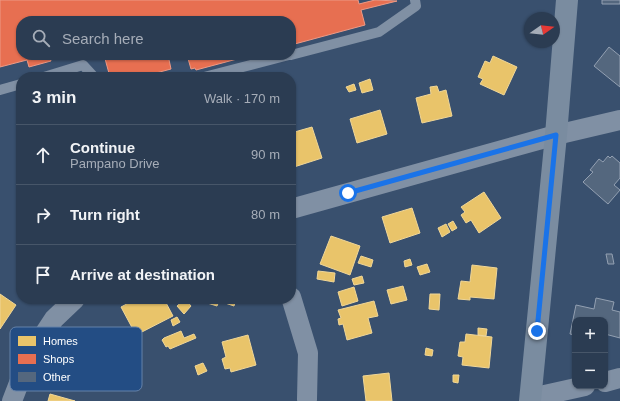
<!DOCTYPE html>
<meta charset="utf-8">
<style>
:root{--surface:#2b3c52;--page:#334359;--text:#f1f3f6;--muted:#a6adb8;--line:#475669}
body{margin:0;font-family:Arial,sans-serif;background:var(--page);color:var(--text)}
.controls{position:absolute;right:12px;bottom:12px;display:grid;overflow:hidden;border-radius:8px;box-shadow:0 1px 3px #0004}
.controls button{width:36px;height:36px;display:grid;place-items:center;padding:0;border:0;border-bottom:1px solid var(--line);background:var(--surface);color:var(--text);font:20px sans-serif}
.compass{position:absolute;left:524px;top:12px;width:36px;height:36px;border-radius:50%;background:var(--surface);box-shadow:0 1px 3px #0004;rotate:76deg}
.stop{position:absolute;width:12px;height:12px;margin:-9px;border:3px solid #1a73e8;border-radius:50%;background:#fff}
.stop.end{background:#1a73e8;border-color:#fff;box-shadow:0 1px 4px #0008}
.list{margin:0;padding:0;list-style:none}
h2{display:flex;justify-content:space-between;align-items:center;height:52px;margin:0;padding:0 16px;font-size:17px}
h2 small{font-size:13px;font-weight:400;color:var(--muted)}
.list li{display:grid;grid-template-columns:26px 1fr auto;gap:12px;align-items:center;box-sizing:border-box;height:60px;padding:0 16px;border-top:1px solid var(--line)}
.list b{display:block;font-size:15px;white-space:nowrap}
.list p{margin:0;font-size:13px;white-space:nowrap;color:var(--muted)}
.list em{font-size:13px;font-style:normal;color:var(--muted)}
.icon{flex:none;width:22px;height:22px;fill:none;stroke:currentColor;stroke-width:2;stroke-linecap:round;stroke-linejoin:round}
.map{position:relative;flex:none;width:620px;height:401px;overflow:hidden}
.search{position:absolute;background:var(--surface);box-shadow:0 1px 3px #0004;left:16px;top:16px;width:280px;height:44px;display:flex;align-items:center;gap:10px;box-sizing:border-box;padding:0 14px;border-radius:16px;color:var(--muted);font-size:15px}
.panel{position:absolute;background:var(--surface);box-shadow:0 1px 3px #0004;left:16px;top:72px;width:280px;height:232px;border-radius:16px}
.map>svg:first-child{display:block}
.homes{fill:#e9c46a;stroke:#f0d697}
.shops{fill:#e76f51;stroke:#ee9a85}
.building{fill:#54677e;stroke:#93a0b2}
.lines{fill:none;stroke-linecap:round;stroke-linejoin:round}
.service{stroke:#8090a4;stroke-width:10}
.minor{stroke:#8090a4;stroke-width:20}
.secondary{stroke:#7a8ca0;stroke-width:22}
.route{stroke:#1a73e8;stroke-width:5}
.key{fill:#234d84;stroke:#6582a9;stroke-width:1}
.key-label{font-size:11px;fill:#fff}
</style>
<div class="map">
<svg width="620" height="401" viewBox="0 0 620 401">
<rect width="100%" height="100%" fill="#39506e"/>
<path class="homes" d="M493,56L517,67L504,95L480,84L483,79L478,77L485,61L490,63Z
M370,79L373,90L362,93L359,83Z
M354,84L356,90L349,92L346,87Z
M437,86L439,92L446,90L452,116L422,123L416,98L431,94L430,87Z
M380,110L387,134L357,143L350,119Z
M312,127L322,158L294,167L291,158V133Z
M484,192L501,218L479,233L471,220L466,223L461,215L465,212L461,207Z
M412,208L420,233L390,243L382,217Z
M453,221L457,228L452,231L448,224Z
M446,224L450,232L442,237L438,228Z
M331,236L360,246L350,275L320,264Z
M361,256L373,260L371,267L358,263Z
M410,259L412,265L405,267L404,261Z
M427,264L430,272L420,275L417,267Z
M472,265L497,268L494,299L470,297V300L458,299L461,281L470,282Z
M318,271L335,273L334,282L317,279Z
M362,276L364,283L354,285L352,279Z
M403,286L407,300L391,304L387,290Z
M354,287L358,301L342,306L338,292Z
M0,294L16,305L0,329Z
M430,294H440L439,310L429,309Z
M136,299H164L173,316L136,335L121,307Z
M185,299L191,306L184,314L177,306Z
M205,299H236L234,306L219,301L217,306L204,302Z
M374,301L378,316L368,318L372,333L347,340L343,324L339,325L338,319L341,318L338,310Z
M177,317L180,322L173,326L171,320Z
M478,328L487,329L486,336L478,335Z
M181,331L184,338L194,334L196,338L170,349L168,346L166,347L162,340L164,338Z
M466,334L492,337L489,368L462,365L463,357L458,356L460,342H465Z
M248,335L256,365L231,372L230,368L225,369L222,359L226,357L222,342Z
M426,348L433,350L432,356L425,355Z
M203,363L207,371L198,375L195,366Z
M389,373L392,401H366L363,376Z
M453,375H459L458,383L453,382Z
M50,394L75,401H48Z"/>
<path class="shops" d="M0,0H358L359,4L375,0L397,1L361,10L365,25L291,45V21H21V55H49L51,61L29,67L27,60L0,67Z
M104,55H168L171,69L141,77H110Z
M187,55H252L196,70L195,68L191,69Z"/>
<path class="building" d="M602,0H620V4H602Z
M609,47L620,56V87L594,66Z
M608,156L610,158L612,156L620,163V178L614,185L620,190L608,204L583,182L593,172L590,170L599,159L603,162Z
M606,254H612L614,264H608Z
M596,298L614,302L612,310L620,312V338L605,334V320H575V335L570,334L576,305L594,309Z"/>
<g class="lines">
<path class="service" d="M291,55L379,32L416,6L415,0
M44,77L83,65L94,77
M204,77L289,55
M0,90L21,84"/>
<path class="minor" d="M291,209L556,135L620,120
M291,297L308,353L307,399
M605,382L620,378
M531,398L585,386
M12,401L29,357L54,319L75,299"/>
<path class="secondary" d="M530,401L556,135L567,0"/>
</g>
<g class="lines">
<path class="route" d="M348,193L556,135L537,331"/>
</g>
<rect x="10" y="327" width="132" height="64" rx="6" class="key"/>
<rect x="18" y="336" width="18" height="10" fill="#e9c46a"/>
<rect x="18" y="354" width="18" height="10" fill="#e76f51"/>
<rect x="18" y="372" width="18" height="10" fill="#54677e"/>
<g class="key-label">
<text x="43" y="345">Homes</text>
<text x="43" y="363">Shops</text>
<text x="43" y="381">Other</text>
</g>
</svg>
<div class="controls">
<button>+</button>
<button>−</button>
</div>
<svg class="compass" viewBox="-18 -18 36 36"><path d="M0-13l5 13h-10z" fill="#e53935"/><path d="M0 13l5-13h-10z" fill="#a6adb8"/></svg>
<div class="stop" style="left:348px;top:193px"></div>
<div class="stop end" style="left:537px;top:331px"></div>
<div class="search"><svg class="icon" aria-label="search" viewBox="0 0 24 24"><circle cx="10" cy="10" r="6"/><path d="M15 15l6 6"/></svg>Search here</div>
<section class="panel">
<h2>3 min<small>Walk · 170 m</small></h2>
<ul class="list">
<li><svg class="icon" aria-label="ahead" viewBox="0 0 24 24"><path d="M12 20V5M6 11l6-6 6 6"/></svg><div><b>Continue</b><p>Pampano Drive</p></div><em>90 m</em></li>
<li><svg class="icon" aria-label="right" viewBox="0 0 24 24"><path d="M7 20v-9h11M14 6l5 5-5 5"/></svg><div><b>Turn right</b></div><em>80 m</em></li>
<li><svg class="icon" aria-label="arrive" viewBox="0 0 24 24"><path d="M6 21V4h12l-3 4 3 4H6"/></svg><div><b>Arrive at destination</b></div></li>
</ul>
</section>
</div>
